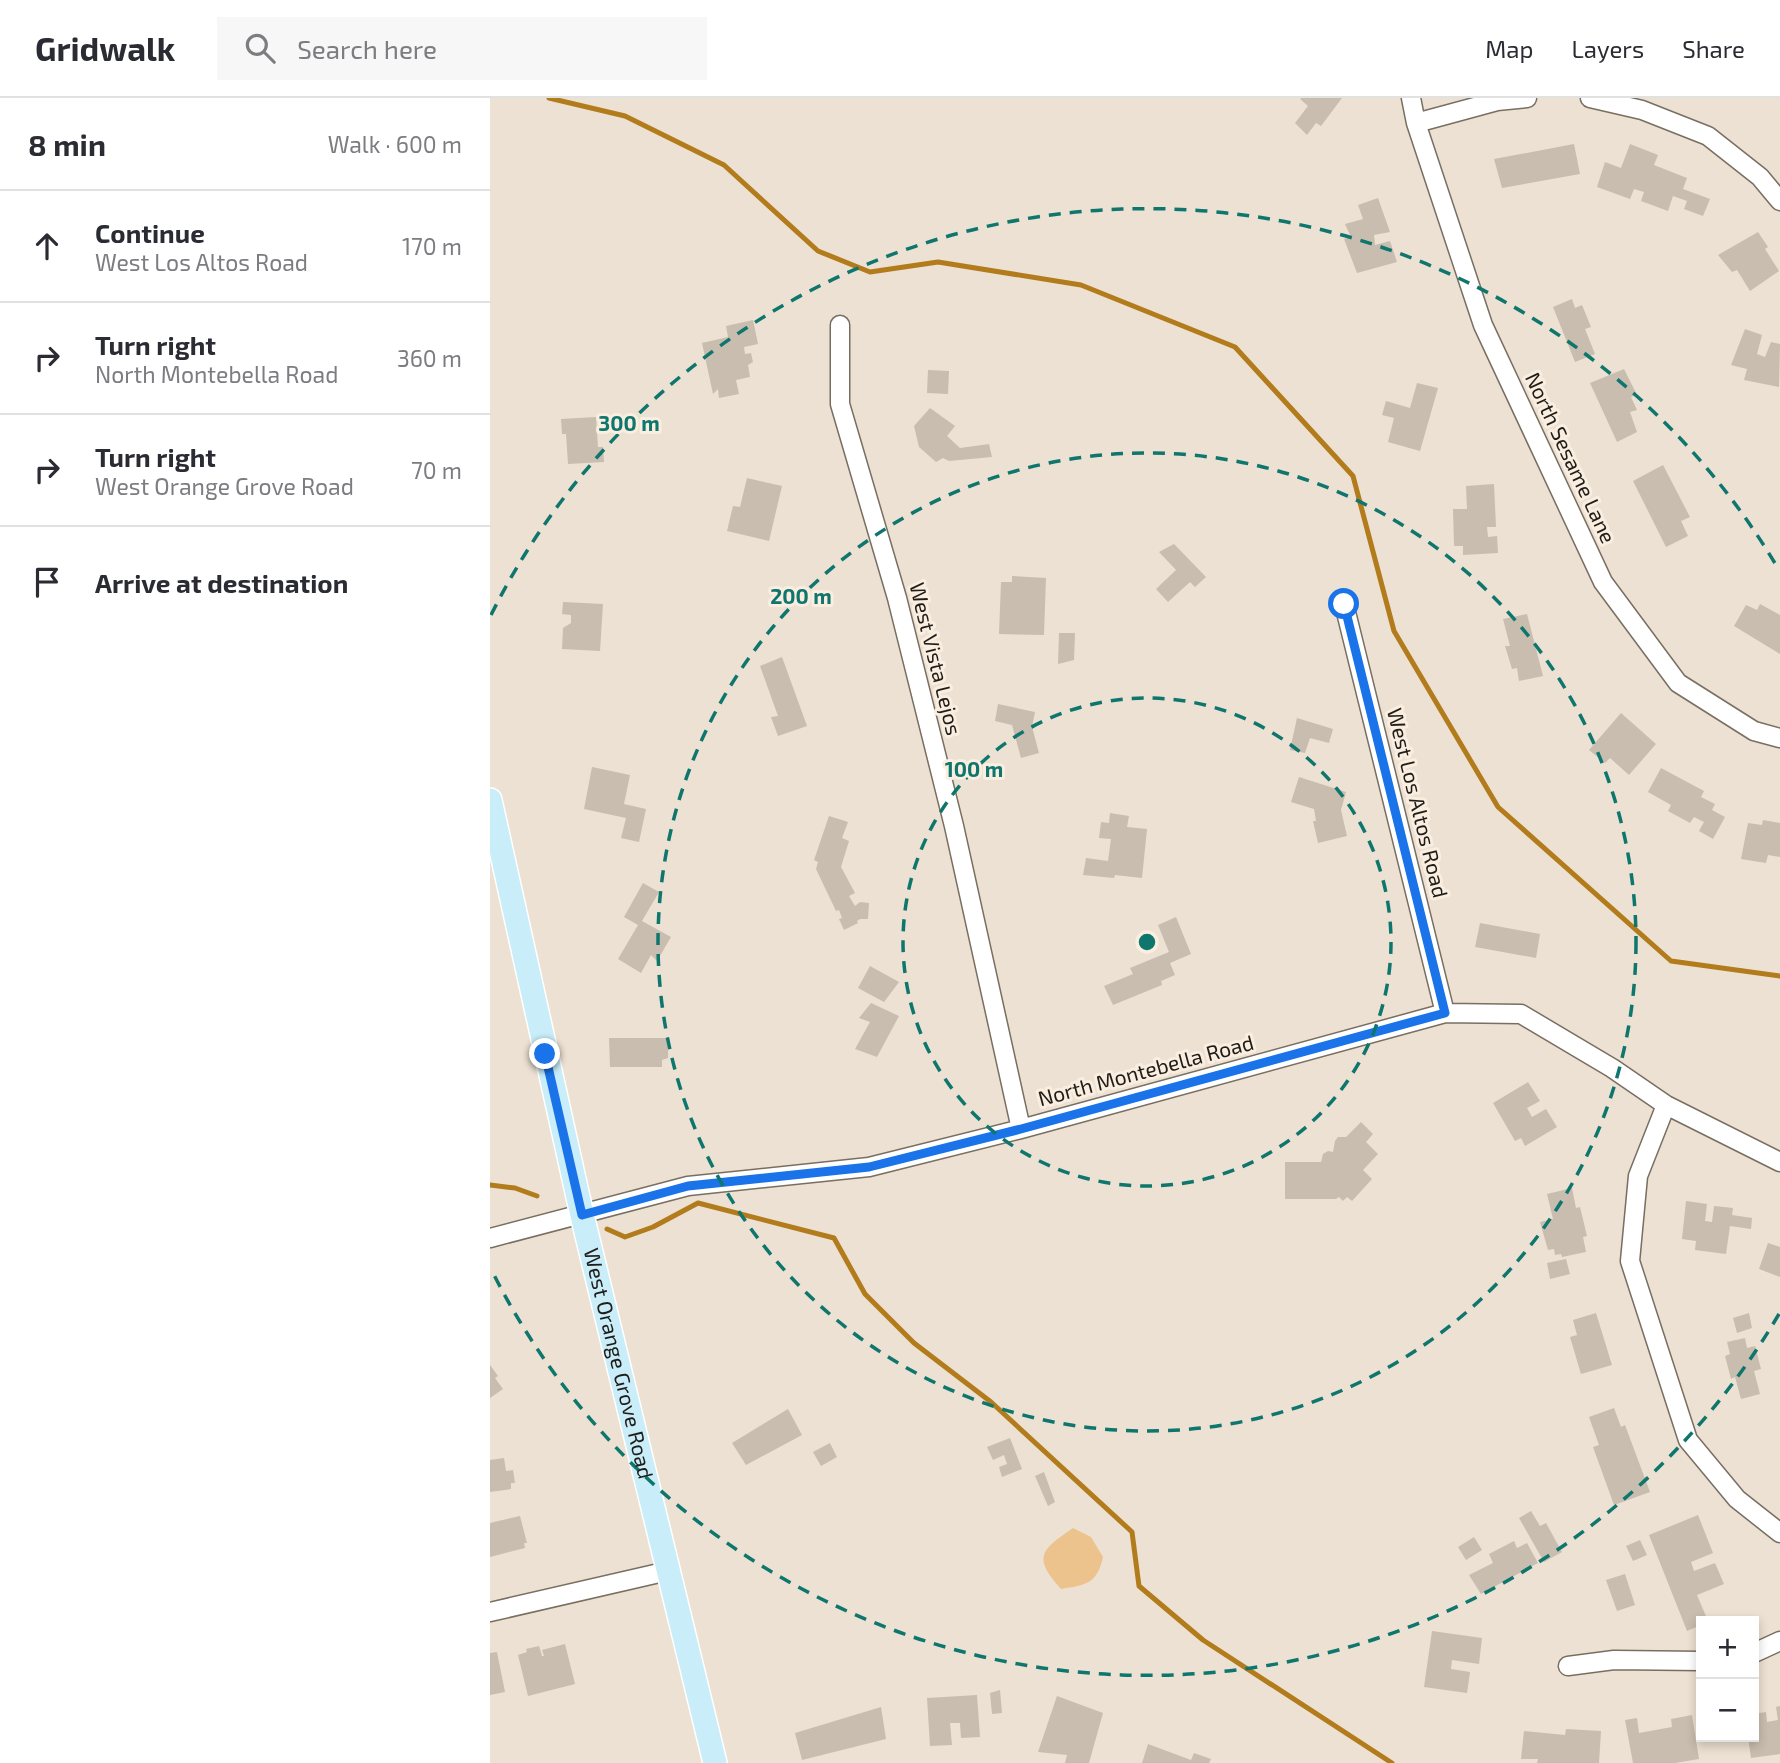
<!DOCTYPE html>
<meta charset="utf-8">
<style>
:root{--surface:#fff;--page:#f7f7f7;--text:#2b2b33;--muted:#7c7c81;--line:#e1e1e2}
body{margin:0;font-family:"Exo 2",sans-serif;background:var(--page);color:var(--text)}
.controls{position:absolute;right:21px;bottom:21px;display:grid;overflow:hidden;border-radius:0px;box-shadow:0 4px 10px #0003}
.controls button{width:63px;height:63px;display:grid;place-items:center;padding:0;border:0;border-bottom:2px solid var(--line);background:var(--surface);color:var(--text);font:35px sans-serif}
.stop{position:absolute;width:21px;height:21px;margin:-16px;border:5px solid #1a73e8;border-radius:50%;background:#fff}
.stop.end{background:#1a73e8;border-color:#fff;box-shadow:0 2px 7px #0008}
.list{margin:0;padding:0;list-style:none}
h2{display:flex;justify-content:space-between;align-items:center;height:91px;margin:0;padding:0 28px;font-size:30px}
h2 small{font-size:23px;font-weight:400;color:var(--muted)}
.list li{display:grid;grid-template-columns:46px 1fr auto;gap:21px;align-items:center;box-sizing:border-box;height:112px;padding:0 28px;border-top:2px solid var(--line)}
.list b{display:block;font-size:26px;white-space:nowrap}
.list p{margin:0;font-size:23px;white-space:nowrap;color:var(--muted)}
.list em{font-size:23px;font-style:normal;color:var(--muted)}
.icon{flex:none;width:38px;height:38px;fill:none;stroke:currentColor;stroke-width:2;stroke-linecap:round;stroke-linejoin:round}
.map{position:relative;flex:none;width:1290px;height:1665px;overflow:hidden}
header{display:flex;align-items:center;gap:42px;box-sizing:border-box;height:98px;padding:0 35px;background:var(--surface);border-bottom:2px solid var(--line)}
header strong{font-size:33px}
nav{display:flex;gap:38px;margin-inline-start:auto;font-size:24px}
.search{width:490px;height:63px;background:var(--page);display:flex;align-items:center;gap:18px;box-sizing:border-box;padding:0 24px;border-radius:0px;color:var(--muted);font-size:26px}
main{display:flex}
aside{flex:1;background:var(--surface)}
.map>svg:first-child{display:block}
.green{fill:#ecc38c}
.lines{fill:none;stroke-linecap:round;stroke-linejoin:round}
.stream{stroke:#b27b1b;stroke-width:5}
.building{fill:#c8bdaf}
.minor-casing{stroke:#786e61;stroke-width:21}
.major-casing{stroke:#fff;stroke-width:26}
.minor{stroke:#fff;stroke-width:18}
.major{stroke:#c9eef9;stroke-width:23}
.route{stroke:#1a73e8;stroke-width:9}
.ring{fill:none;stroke:#0f766e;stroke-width:3.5;stroke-dasharray:12 9}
.labels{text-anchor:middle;stroke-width:6;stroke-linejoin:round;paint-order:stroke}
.street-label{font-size:21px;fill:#201c17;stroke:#f9eedf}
.centre{fill:#0f766e;stroke:#f9eedf;stroke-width:3.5}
.ring-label{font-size:21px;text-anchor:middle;font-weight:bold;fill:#0f766e;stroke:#f9eedf;stroke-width:6;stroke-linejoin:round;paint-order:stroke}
</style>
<header>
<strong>Gridwalk</strong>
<div class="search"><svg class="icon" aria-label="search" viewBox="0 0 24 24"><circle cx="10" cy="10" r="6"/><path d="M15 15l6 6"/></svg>Search here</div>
<nav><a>Map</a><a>Layers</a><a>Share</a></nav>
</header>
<main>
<aside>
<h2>8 min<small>Walk · 600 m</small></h2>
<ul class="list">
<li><svg class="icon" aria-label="ahead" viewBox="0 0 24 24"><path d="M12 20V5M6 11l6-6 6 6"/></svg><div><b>Continue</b><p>West Los Altos Road</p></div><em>170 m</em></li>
<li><svg class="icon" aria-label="right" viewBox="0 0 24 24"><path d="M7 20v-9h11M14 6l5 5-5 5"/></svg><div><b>Turn right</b><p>North Montebella Road</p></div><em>360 m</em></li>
<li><svg class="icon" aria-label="right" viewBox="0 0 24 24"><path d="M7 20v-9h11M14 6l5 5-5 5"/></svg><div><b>Turn right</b><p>West Orange Grove Road</p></div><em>70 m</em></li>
<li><svg class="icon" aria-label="arrive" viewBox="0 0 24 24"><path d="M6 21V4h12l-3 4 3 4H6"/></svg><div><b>Arrive at destination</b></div></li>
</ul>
</aside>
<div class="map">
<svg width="1290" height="1665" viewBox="0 0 1290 1665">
<rect width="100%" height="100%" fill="#ece1d2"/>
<path class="green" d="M583,1430L601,1439L613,1459C607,1486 596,1487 571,1491C542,1459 551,1452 583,1430Z"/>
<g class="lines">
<path class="stream" d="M59,0L135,18L234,67L328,153L380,174L448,164L591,187L745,249L863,378L904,533L1008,709L1181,863L1290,878
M0,1087L25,1090L47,1098
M117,1131L135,1139L163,1129L208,1105L344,1140L375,1196L424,1245L501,1304L642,1434L649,1488L713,1542L902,1665"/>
</g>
<path class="building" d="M812,0H852L831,28L826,25L817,37L805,25L818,8L810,1Z
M1084,46L1090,76L1012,90L1004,61Z
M1140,46L1168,57L1164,67L1197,80L1193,91L1220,101L1213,118L1194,111L1197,103L1183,98L1178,113L1151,103L1154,94L1144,91L1140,101L1107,89L1115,64L1131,70Z
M888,100L900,134L884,137L885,147L900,143L907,164L867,175L854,141L861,139L855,126L873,121L868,107Z
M1268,134L1278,149L1275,151L1289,173L1260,193L1247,172L1242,174L1228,157Z
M1082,201L1085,210L1092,207L1101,229L1095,231L1105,256L1085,264L1063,209Z
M263,222L268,246L254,249L255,256L261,255L263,264L258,267L260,279L246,282L249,296L229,300L228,291L223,296L212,245L238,239L236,228Z
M1255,231L1272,237L1267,256L1275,259L1281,244L1290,246L1289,289L1254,282L1257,271L1241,267Z
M1134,271L1147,297L1141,299L1147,312L1140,314L1147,334L1127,344L1100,285Z
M438,272L459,273L458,296L437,295Z
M927,285L948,290L930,353L898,344L904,320L892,317L896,303L920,310Z
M440,310L465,328L457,338L470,350L499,346L502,359L459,363L453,360L446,364L429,349L424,328Z
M106,319L108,349H113L114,364L78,366L76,336H72L71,321Z
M1173,367L1200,419L1191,423L1198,438L1176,449L1143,383Z
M257,380L292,388L279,443L237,433L243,408L250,409Z
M1004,386L1006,429H997L998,439L1007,438L1008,455L973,457V448H964L963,411H977L976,388Z
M684,446L716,479L705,489L700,484L678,504L666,491L686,472L669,454Z
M522,478L556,480L554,537L509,536L511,484H522Z
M73,504L113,506L110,553L72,551L73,530L81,525V517L72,516Z
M1270,506L1290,517V556L1244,528L1256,507L1267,512Z
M1037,516L1053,578L1029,583L1027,570L1022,571L1015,548H1020L1013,521Z
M569,535H585L584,562L568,566Z
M292,559L317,628L288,638L281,619L288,618L270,568Z
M508,606L545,614L542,629L549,655L531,660L522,627L505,623Z
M1131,615L1166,646L1139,677L1120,660L1115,665L1099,652Z
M807,620L843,631L839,645L820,640L815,655L800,652Z
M102,669L140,677L134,706L156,711L149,744L131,740L136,720L94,711Z
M1171,670L1214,693L1211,699L1225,706L1222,712L1235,719L1223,741L1209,733L1214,724L1204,719L1200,725L1178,713L1181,707L1158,694Z
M809,679L856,694L851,712L857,738L828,745L823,723H826L824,711L801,704Z
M620,715L639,718L637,729L657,731L652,780L625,777L624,780L593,777L596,760L618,763L621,741L609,740L611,724L619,725Z
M339,718L358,724L352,740L359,743L351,769L365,795L359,798L365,808L370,804L379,805L378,821H370L367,823L368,825L354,832L349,821L352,820L349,812L346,813L326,771L328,764L324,762Z
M1273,722L1290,725V759L1278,757L1276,765L1251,761L1258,725L1272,727Z
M153,785L169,794L152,823L181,839L167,863L161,857L151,875L128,861L148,827L134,819Z
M686,819L701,856L680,865L685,877L671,883L672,887L623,907L614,888L643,876L640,870L679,854L668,827Z
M990,825L1050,836L1046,860L985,849Z
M380,868L409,884L394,904L368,890Z
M381,905L409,918L387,959L365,951L380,924L369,920Z
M119,940H178V960L172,962V969H120Z
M1038,984L1050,1003L1037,1010L1042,1019L1056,1011L1067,1029L1035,1048L1031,1040L1025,1043L1003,1005Z
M871,1024L883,1036L876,1044L888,1056L873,1072L882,1081L862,1103L857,1099L853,1103L849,1099L846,1101H795V1064H831L833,1056L838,1053L843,1054L845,1043L848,1039H856Z
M1082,1090L1086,1110L1090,1109L1097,1138L1093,1139L1096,1154L1072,1159L1071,1156L1065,1157L1064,1151L1058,1152L1050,1124L1063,1121L1057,1096Z
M1196,1103L1217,1106L1215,1123L1222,1124L1224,1108L1243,1110L1242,1117L1262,1120L1261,1131L1240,1128L1236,1156L1205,1152L1206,1143L1192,1141Z
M1278,1145L1290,1149V1179L1269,1171Z
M1076,1161L1080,1176L1060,1181L1057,1165Z
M1106,1215L1122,1267L1091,1276L1080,1239L1087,1237L1083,1222Z
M1259,1215L1262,1230L1247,1235L1243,1220Z
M1255,1240L1257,1250L1265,1248L1271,1271L1264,1273L1270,1296L1251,1301L1245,1279L1241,1281L1235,1258L1240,1256L1237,1244Z
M0,1267L8,1278L5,1280L13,1291L0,1300Z
M1124,1310L1131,1329L1135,1327L1160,1394L1124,1407L1103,1349L1109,1347L1099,1319Z
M298,1311L312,1337L256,1367L242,1345Z
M520,1340L532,1371L512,1379L509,1369L517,1366L514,1357L503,1362L497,1349Z
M340,1345L347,1359L331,1368L323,1354Z
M14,1360L16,1373L23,1372L25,1385H21V1391L0,1394V1362Z
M554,1374L565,1404L558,1408L545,1378Z
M1041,1413L1050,1428L1056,1425L1072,1454L1054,1464L1029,1420Z
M1208,1417L1223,1455L1201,1464L1204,1473L1225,1465L1234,1486L1207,1497L1218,1523H1211V1527L1197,1533L1159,1437Z
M30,1418L37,1445H34L35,1450L0,1459V1425Z
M984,1439L992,1452L976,1462L968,1449Z
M1150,1442L1157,1457L1143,1463L1136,1448Z
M1024,1443L1027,1450L1037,1445L1048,1465L991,1496L979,1477L1003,1465L999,1456Z
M1135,1476L1145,1507L1127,1513L1116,1482Z
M942,1533L992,1540L989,1566L962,1562L961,1571L980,1574L977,1595L934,1589Z
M75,1546L85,1586L38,1598L28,1557L37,1554L36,1551L49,1548L52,1558H54L52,1552Z
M7,1554L15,1594L0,1597V1555Z
M510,1592L512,1615L502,1616L500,1595Z
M487,1597L490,1639L471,1640L470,1625H460L462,1647L440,1648L437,1600Z
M567,1598L613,1615L599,1665H575L577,1657L548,1654Z
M1290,1608V1656L1261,1660L1258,1639H1264V1616L1276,1614L1277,1624L1288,1622L1286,1609Z
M391,1609L396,1641L312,1662L305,1635Z
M1202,1617L1209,1661L1185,1665H1143L1135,1622L1147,1620L1149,1635L1182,1629L1181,1621Z
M1076,1631L1111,1633L1109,1665H1047L1048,1661H1031L1034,1633L1075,1637Z
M658,1646L701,1662L704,1655L721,1661L719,1665H652Z"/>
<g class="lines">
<g class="minor-casing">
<path id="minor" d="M921,0L926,25L993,227L1113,484L1188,585L1264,633L1290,640
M1100,0L1152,12L1218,38L1270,79L1290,103
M926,25L1007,3L1037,0
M350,227V306L407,500L464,728L531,1031
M854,506L955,915
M1176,1007L1148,1078L1140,1163L1198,1342L1247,1401L1290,1435
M0,1140L198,1088L379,1069L531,1031L955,915L1031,916L1122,970L1176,1007L1290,1064
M0,1514L178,1473
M1264,1555L1290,1543
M1078,1568L1124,1562L1211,1563"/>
</g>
<g class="major-casing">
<g id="major">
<path id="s1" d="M0,702L92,1117L225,1665"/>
</g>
</g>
<use href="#minor" class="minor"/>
<use href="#major" class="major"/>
</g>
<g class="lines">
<path class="route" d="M55,956L92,1117L198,1088L379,1069L531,1031L955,915L854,506"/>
</g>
<g class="ring">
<circle cx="657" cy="844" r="244"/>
<circle cx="657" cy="844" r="489"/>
<path d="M1289 1216A733 733 0 0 1 1 1171M1 517A733 733 0 0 1 1289 472"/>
</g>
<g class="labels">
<g class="street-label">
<text transform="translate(1080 360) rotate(65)" y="7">North Sesame Lane</text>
<text transform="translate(445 561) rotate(76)" y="7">West Vista Lejos</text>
<text transform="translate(927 705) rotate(76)" y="7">West Los Altos Road</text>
<text transform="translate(656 973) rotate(-15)" y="7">North Montebella Road</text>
<text dy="7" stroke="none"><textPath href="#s1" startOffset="578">West Orange Grove Road</textPath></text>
</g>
</g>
<circle cx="657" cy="844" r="10" class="centre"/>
<g class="ring-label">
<text x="139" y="333">300 m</text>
<text x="311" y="506">200 m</text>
<text x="484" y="679">100 m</text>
</g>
</svg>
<div class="controls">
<button>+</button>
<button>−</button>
</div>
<div class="stop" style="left:854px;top:506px"></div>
<div class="stop end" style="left:55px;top:956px"></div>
</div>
</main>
